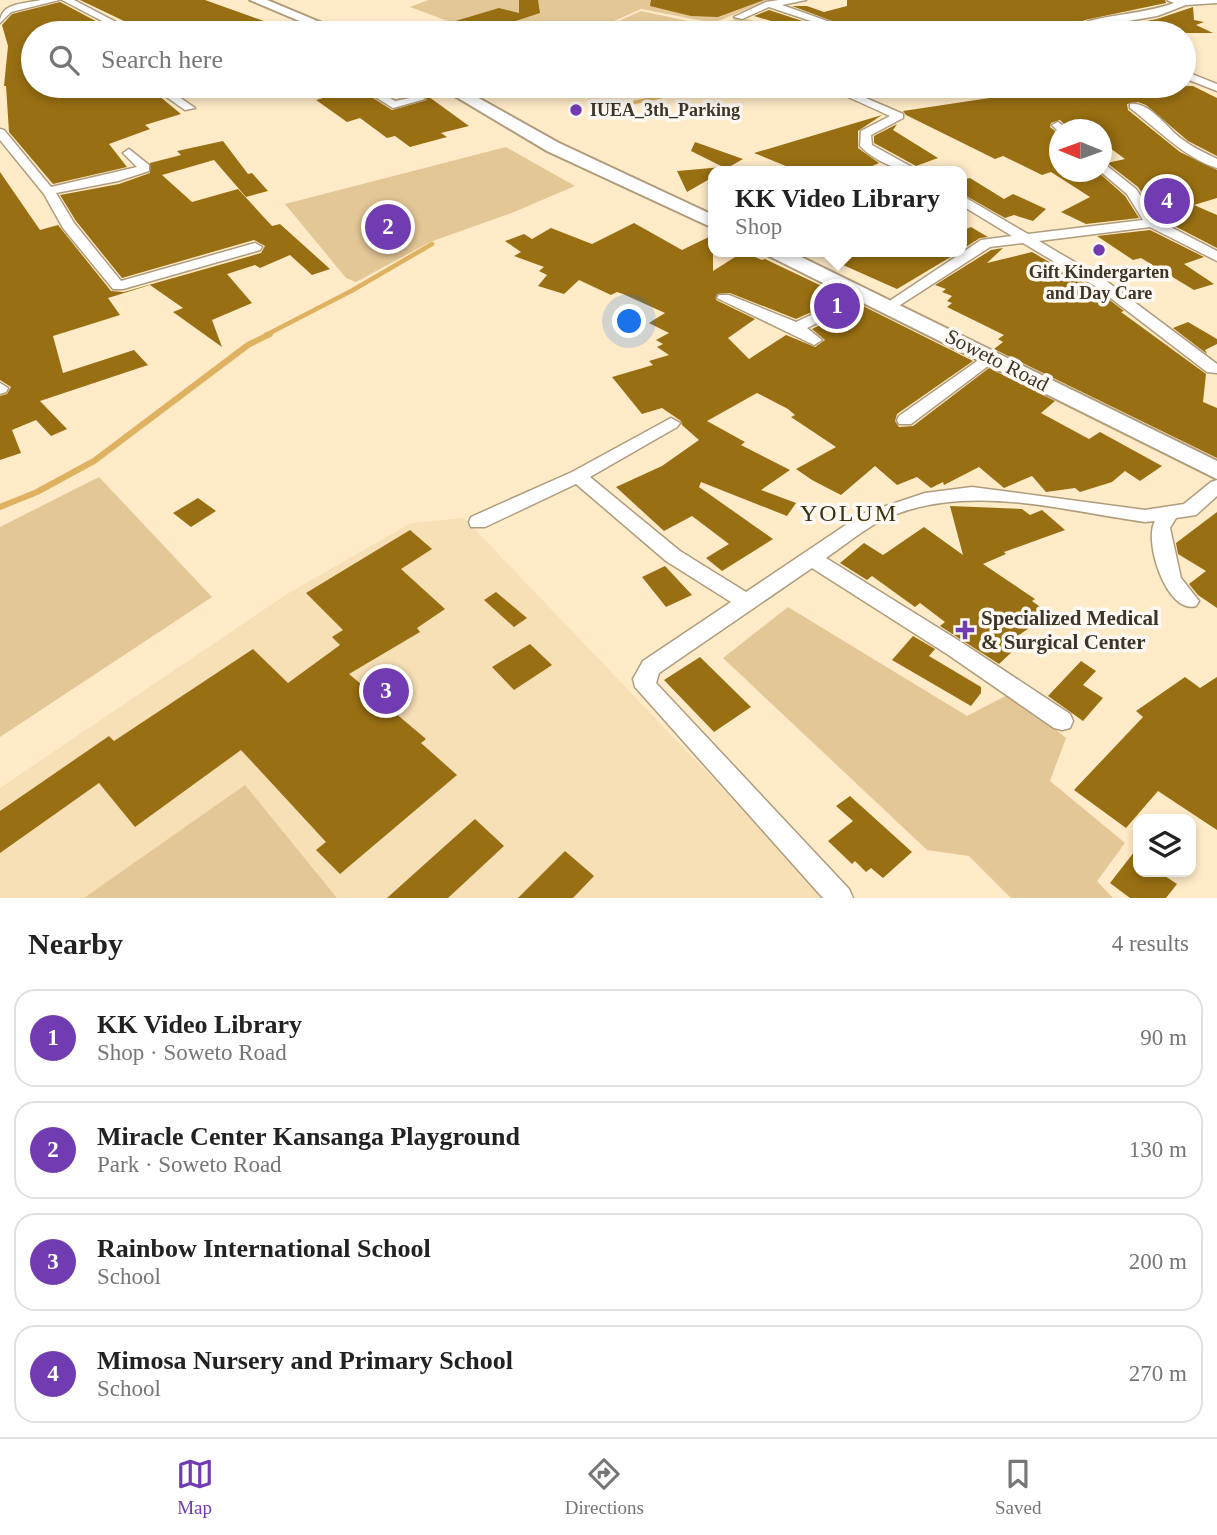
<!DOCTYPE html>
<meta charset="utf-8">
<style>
:root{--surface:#fff;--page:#f2f2f2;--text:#222;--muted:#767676;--line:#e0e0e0;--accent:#713bb2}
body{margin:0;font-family:Georgia,serif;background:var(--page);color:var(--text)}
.controls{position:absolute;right:21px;bottom:21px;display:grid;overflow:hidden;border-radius:14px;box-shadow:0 4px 10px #0003}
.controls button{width:63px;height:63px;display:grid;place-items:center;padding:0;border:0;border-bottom:2px solid var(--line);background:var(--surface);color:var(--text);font:35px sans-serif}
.compass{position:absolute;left:1049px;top:119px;width:63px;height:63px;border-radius:50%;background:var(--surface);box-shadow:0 4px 10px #0003;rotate:271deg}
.you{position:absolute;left:630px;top:322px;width:24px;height:24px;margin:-18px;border:5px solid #fff;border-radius:50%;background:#1a73e8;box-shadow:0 0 0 10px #1a73e833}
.badge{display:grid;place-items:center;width:46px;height:46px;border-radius:50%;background:var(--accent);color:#fff;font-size:23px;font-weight:700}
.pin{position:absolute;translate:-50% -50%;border:4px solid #fff;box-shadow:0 2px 7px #0006}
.popup{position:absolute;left:708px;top:166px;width:259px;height:91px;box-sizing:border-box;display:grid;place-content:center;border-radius:14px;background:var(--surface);filter:drop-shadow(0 2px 5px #0005);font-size:23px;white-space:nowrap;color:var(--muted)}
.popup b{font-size:26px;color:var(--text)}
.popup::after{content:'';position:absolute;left:50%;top:100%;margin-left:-14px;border:14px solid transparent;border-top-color:var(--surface)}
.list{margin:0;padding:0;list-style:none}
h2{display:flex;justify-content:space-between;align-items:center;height:91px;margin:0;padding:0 28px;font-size:30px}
h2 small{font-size:23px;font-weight:400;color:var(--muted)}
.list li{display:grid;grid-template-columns:46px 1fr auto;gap:21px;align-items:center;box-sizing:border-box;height:98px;margin:0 14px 14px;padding:0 14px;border:2px solid var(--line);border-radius:21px}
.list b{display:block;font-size:26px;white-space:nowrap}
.list p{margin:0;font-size:23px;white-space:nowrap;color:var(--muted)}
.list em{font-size:23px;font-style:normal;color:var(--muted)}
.icon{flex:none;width:38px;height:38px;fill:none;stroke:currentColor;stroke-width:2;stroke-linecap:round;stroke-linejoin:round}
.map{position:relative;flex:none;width:1217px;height:898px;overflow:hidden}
.search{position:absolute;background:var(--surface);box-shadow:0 4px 10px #0003;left:21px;right:21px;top:21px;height:77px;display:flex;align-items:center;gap:18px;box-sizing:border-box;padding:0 24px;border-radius:38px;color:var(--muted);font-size:26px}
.sheet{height:539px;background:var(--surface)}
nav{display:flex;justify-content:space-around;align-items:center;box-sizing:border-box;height:98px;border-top:2px solid var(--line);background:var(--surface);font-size:19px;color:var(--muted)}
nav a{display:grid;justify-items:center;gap:4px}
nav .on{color:var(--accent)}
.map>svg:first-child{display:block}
.built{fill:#f7dfb6}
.green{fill:#e4c796}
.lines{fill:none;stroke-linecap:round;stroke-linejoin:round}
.stream-far2{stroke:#dfb261;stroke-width:3.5}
.stream-far1{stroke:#dfb261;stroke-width:4.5}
.stream{stroke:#dfb261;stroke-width:6}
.building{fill:#986f12}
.street-casing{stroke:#af9c7c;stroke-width:3}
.secondary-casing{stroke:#af9c7c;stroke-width:4}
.street{fill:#fff;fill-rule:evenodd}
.secondary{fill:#fff;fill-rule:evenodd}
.poi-dot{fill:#713bb2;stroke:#fefaf3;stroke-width:2.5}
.labels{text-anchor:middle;stroke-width:7;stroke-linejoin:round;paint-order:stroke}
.far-poi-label{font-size:18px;font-weight:bold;fill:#3d3527;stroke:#fefaf3;text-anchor:start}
.street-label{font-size:21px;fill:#3d3527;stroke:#fefaf3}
.poi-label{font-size:21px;font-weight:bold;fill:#3d3527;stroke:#fefaf3;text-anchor:start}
.quarter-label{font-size:24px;letter-spacing:2px;fill:#3e2e10;stroke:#fefaf3}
</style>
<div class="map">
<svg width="1217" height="898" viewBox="0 0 1217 898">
<rect width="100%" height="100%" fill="#ffebc8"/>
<path class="built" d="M464,518L827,898H0V788L287,594L411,523Z"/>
<path class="green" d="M428,0H768L714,23L641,9L587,33H480L410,7Z
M641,11L711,26L722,25L739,17L801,33H593Z
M506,147L575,186L514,212L430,242L356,282L346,278L285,204Z
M99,477L212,597L0,737V527Z
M788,607L967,716L1011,693L1066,738L1050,781L1125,843L1097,881L1113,898H1011L969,856L927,850L723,658Z
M245,785L337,898H84Z"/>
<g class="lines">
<path class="stream-far2" d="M632,103L709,86"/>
<path class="stream-far1" d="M266,335L353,290L432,244"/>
<path class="stream" d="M0,507L37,492L94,461L248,345L270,334"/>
</g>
<path class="building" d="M80,0H205L289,30L288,33H149Z
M519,0H538L540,13L479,33H467L442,25L499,8L519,13Z
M651,0H764L718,17L691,16L650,6Z
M847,0H1165L1166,3L1085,20L1058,33H864L792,6H807L824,12L847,6Z
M60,2L107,27L112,33H33V86H41L43,90L77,86H147L181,114L145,125L150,129L109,144L127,167L53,184L9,132L6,86H4L8,46L2,25L12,14Z
M1193,7L1194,20L1204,22L1196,25L1213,33H1083L1157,19Z
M769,10L839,33H812L754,16Z
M375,86H414L469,126L441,133L447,137L410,147L395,136L387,138L360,118L347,122L316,100L357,88L392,110L427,100L419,93L395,98Z
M1036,86H1193L1217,98V156L1188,141L1146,105L1138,102L1127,104L1128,110L1180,152L1217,170V198L1194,205L1217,215V248L1159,218L1138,187L1107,163L1125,159L1102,142V130H1070L1060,120L1051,123L1050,127L1060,135V172H1098L1125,196L1139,218L1086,224L1061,212L1090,197L1051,172L1042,175L1003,156L995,159L906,115L903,111L1043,90Z
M882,115L858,131V148L879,163L861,171H798L754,153Z
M897,124L893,130L938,158L916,166L874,143V136Z
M223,141L248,174L252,173L268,191L246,197L214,160L162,175L192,202L238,189L272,226L280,224L330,269L312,275L290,255L260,268L255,265L227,274L252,303L212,320L222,347L173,312L183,308L150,285L108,298L120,315L53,336L63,373L134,350L148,365L40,401L67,429L51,436L36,420L12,430L21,453L0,460V396L7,394L11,387L0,380V172L40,230L58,225L111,291L124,292L261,253L265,246L254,240L122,278L76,221L60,195L119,184L150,173V163L181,155L177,151Z
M695,142L743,159L722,171H713V177L687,192L677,171L723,167L691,151Z
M970,178L1004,199L1013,194L1046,209L1033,221L1014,215L1005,218L961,193V180Z
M634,223L682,250L713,235V271L743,252L762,260L765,259L845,297L796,319L730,293L717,294L716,300L755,319L728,338L749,359L786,335L815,347L825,340L812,329L861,305L973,361L897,414L895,421L899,427L913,426L989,368L1055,401L1041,413L1089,439L1100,432L1162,466L1140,481L1125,471L1112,482L1080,492L1075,488L1046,492L1032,476L1004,488L979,467L944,485L943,482L931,488L917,477L897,485L875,466L841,495L812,480L796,469L836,447L791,417L795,415L788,409L757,393L707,421L745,442L741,445L790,470L761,490L796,503L787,516L701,482L699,487L773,539L722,571L706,558L729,544L692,516L664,531L616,487L662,466L699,440L682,425L681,421L662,408L642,414L612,377L653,365L649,361L669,355L657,347L663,344L656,340L669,333L649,323L665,313L623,294L617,292L611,295L579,280L564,294L538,286L547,275L539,271L544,267L514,256L521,252L505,241L524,234L532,239L551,228L592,244Z
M971,227L988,237L980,238L961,250V231Z
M1150,230L1204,257L1184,264L1214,284L1194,290L1141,258L1133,260L1097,236Z
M1003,248L987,263L1032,252L1094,288L1124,311L1121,312L1206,374L1203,402L1217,408V458L994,349L1003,342L998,339L1004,335L947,307L952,303L947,301L952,296L942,292L946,289L935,285L991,250Z
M849,252H959L897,289L834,261Z
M1188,322L1217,339V344L1205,350L1207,354L1173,328Z
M198,498L216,511L191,527L173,513Z
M950,506L1022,509L1030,515L1042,510L1065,530L1004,552L1006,554L983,564L1035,599L1032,601L1050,614L1007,643L1015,649L999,664L940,626L945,622L920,603L915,607L872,576L867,580L840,563L864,543L883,555L924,527L963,555Z
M1217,512V608L1198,595L1189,584L1206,571L1178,554L1176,543Z
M410,530L432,549L401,569L445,609L417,628L420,632L349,674L426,739L421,743L457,775L340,874L316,850L326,842L241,750L135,827L99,783L0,853V811L109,736L114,741L253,649L288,683L340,645L332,637L343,630L306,593Z
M665,566L692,595L666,607L642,577Z
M496,592L527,618L514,627L484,600Z
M913,636L935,649L929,656L981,687V693L971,706L892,660Z
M530,644L552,665L514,690L492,667Z
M700,657L751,707L714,732L664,680Z
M1081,661L1096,671L1083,685L1103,698L1083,721L1048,696Z
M1185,677L1200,688L1217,677V830L1158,791L1126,828L1074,790L1143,717L1136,711Z
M850,796L912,852L883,878L871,868L866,872L855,861L852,864L828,841L853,821L836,806Z
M475,819L504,846L448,898H387Z
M1138,847V872H1159L1177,884L1166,898H1130L1110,883Z
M565,851L594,876L573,898H518Z"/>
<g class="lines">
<g class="street-casing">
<path id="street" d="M41,0H59L11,12L0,23C0,2 25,4 41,0Z
M62,0H74L137,33H125Z
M779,0H806L782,5L861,33H847L769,7L742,19L734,17L766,2Z
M1167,0H1217V3L1186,5L1157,16L1099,26L1074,33H1060C1089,14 1140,16 1174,3Z
M1184,71L1217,84V91L1184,78Z
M151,86H163L195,108L185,110Z
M296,86H339L314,94Z
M358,86H370L395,101L420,96L425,99L393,108Z
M824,86H838L903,114V118L871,135L872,145L919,171C897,171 875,161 860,146L861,131L890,116Z
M1130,104C1150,101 1168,130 1183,140C1193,148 1206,153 1217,159V168C1183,157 1158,129 1130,108Z
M1058,122L1068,130H1060L1059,132L1052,125Z
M0,129L4,130L51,187L137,167L123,153L129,149L149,165V171L118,181L56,193L74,223L121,281L255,243L262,247L260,250L123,289H113L63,228L44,194L0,140Z
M1102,162L1136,189L1157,220L1217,251V261L1150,227L1039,241L1105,280L1217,364V373L1207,372L1095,286L1023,243L990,247L894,309L889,310L882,306L981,240L1012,236L961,205V195L1028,234L1143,220L1127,194L1101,172Z
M865,290L870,291L872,294L870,297L807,328L822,340L814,345L717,298L719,295H729L796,322Z
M990,352L998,357L996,360L911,424H899L897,420L899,416Z
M0,383L8,388L6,392L0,394Z
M671,418L680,423L677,427L590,477L680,551L746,592L862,514L925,493L972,487L1145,510L1184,504L1211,482L1217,480V496L1196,515L1176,518L1170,528L1181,578L1199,601L1196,606C1167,615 1143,541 1155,521L1145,522C1058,510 957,479 875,524C858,534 842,547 826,558L961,642L1070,714L1073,721L1070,728L1062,730L1054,728L947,654L812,568L659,673L656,683L849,889L853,898H823L635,687L633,679L643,661L731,602L666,561L576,484L485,527H471L469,522L471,517L572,472Z"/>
</g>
<g class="secondary-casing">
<path id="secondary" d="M250,0H267L346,33H328Z
M438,86H457L559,143L713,215V228L547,151Z
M766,252H791L1217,461V479L769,256Z"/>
</g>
<use href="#street" class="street"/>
<use href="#secondary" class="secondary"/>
</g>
<g class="poi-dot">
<circle cx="576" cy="110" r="7"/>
<circle cx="1099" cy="250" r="7"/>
<path d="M961.5 619.5h7v7h7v7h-7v7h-7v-7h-7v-7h7z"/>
</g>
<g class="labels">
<g class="far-poi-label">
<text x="590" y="116">IUEA_3th_Parking</text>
<text x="1099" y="278" text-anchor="middle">Gift Kindergarten<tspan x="1099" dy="21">and Day Care</tspan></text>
</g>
<g class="street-label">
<text transform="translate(997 360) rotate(27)" y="7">Soweto Road</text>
</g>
<g class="poi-label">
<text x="981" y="625">Specialized Medical<tspan x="981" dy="24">&amp; Surgical Center</tspan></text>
</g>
<g class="quarter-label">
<text x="849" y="521">YOLUM</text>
</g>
</g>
</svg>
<div class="controls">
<button><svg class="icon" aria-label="layers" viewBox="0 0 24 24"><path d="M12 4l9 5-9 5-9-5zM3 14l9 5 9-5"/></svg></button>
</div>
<svg class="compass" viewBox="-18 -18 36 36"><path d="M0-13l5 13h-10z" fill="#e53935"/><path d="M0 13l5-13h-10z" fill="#767676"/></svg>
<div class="you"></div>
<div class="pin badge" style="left:837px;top:306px">1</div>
<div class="popup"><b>KK Video Library</b>Shop</div>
<div class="pin badge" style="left:388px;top:227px">2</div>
<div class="pin badge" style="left:386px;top:691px">3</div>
<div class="pin badge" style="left:1167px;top:201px">4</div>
<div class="search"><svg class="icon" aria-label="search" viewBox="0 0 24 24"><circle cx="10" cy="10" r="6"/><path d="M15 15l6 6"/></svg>Search here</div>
</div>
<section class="sheet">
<h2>Nearby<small>4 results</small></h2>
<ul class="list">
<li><span class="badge">1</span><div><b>KK Video Library</b><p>Shop · Soweto Road</p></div><em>90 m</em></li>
<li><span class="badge">2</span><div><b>Miracle Center Kansanga Playground</b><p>Park · Soweto Road</p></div><em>130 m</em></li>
<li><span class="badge">3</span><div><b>Rainbow International School</b><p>School</p></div><em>200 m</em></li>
<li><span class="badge">4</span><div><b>Mimosa Nursery and Primary School</b><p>School</p></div><em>270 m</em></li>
</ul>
</section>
<nav>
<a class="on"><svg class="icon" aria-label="map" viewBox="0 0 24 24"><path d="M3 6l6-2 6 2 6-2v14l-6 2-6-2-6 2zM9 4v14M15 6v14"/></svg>Map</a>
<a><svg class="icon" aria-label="directions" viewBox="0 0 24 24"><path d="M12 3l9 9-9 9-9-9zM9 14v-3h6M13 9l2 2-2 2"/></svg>Directions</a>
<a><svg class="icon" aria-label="saved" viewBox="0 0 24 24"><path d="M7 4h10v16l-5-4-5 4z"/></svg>Saved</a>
</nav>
